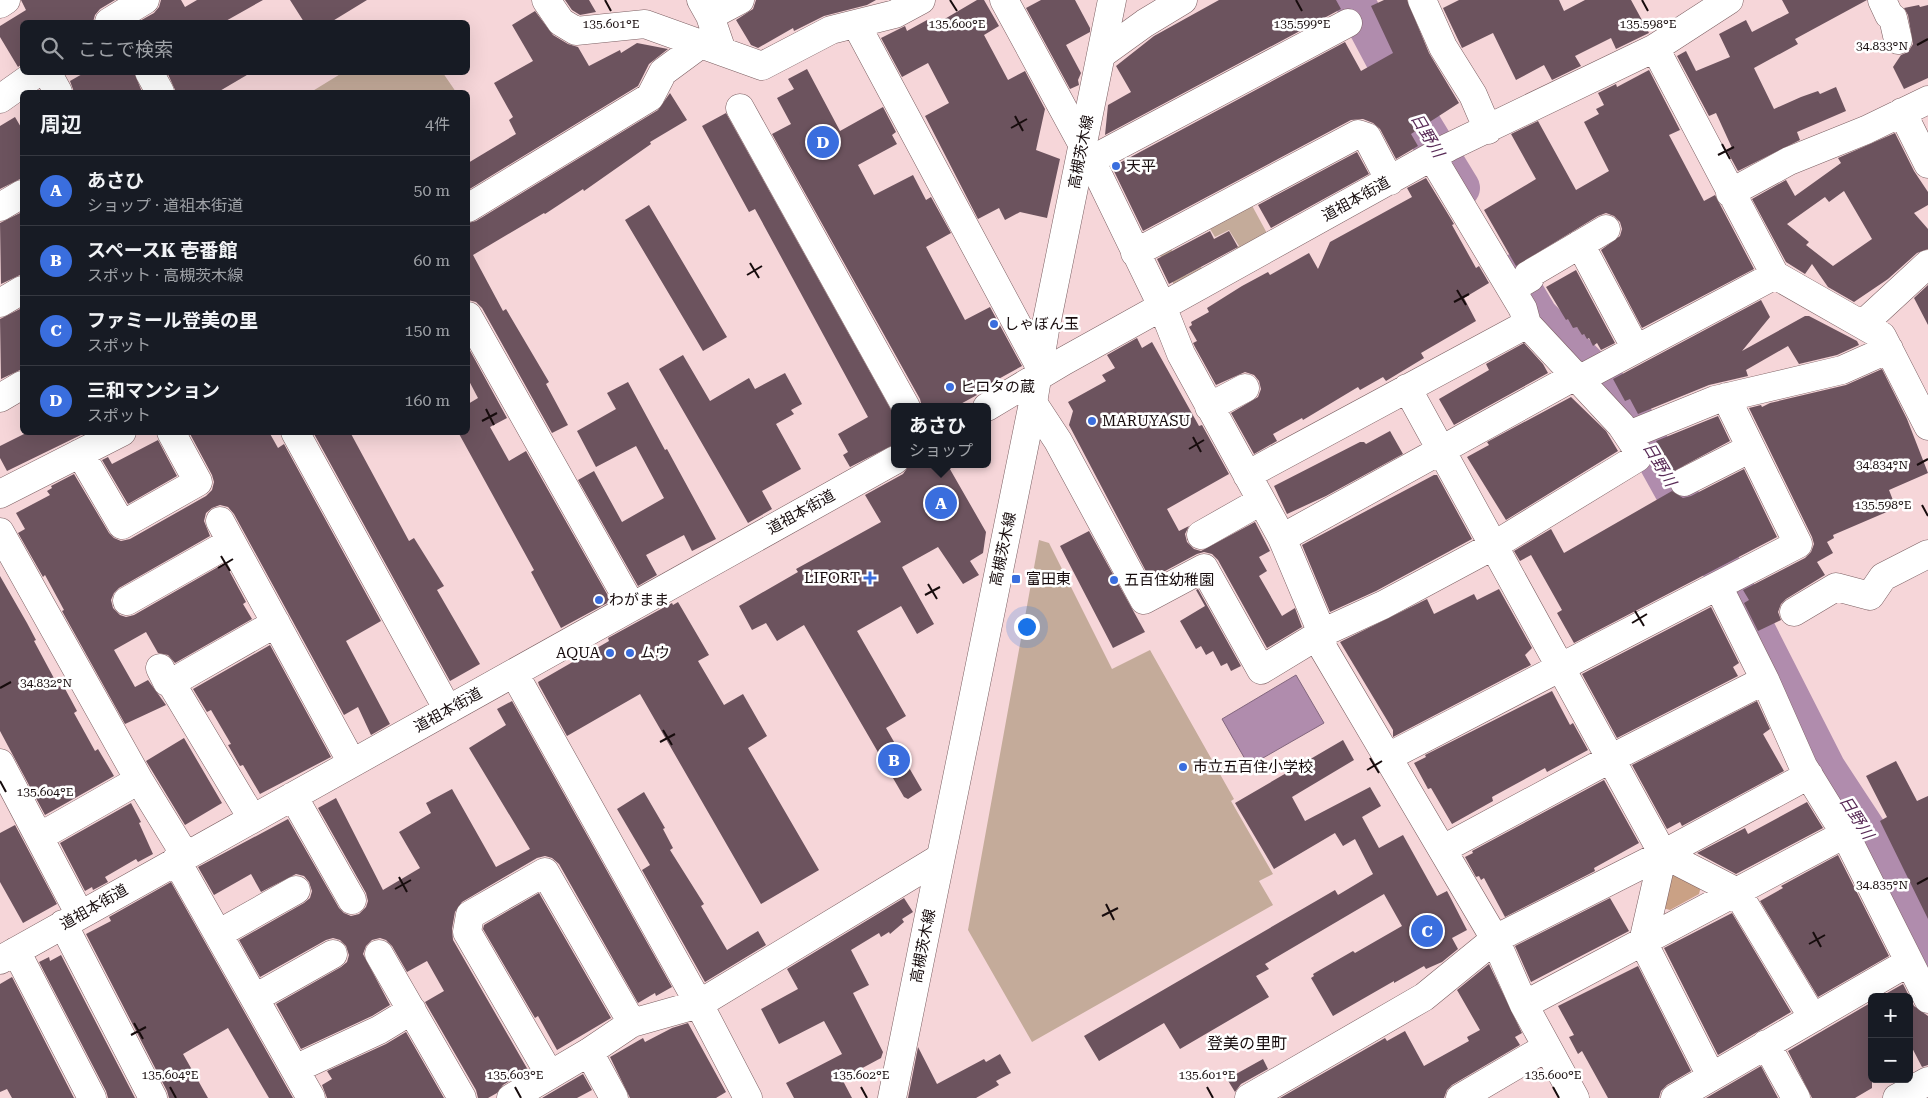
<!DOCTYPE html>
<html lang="ja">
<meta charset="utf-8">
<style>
:root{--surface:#171b24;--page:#242831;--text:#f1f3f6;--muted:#9ea1a6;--line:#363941;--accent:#3a6ede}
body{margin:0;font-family:"Roboto Serif","Noto Sans JP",serif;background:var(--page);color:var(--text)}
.controls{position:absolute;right:15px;bottom:15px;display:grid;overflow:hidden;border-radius:8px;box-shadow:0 5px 20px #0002}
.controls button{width:45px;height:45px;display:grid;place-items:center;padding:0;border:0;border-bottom:1px solid var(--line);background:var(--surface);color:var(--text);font:25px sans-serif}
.you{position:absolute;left:1026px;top:626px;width:18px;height:18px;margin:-12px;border:4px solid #fff;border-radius:50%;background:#1a73e8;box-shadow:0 0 0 8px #1a73e833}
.badge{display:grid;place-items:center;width:32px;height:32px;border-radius:50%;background:var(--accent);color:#fff;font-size:16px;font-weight:700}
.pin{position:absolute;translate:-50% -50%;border:2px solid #fff;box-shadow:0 1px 5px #0006}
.popup{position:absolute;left:891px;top:403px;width:100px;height:65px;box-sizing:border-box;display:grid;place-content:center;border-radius:8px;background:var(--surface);filter:drop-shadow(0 1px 4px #0005);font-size:16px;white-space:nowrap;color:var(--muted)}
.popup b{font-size:19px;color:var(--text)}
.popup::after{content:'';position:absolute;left:50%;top:100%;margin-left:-10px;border:10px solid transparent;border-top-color:var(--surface)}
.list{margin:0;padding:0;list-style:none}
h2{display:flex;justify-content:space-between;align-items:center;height:65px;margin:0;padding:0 20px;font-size:21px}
h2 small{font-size:16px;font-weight:400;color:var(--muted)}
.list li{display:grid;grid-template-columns:32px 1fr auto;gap:15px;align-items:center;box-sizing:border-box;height:70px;padding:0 20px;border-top:1px solid var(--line)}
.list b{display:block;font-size:19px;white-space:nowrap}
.list p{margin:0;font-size:16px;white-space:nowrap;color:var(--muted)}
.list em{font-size:16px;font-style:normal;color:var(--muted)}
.icon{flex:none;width:28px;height:28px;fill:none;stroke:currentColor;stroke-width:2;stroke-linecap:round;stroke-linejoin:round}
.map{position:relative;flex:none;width:1928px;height:1098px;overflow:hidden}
.search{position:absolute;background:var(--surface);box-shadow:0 5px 20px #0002;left:20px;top:20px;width:450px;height:55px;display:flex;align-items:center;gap:12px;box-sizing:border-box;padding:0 18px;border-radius:8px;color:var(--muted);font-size:19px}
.panel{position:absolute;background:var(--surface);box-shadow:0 5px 20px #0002;left:20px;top:90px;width:450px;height:345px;border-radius:8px}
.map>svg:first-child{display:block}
.green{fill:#c4ab9a}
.forest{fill:#caa185}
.water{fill:#b08cad;stroke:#82667d}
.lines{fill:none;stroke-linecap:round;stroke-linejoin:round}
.river{stroke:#b08cad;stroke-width:40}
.building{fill:#6c535e;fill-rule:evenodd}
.minor-casing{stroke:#7b5f62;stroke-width:29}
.major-casing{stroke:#7b5f62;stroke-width:29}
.minor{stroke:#fff;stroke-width:28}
.major{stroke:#fff;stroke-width:28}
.ticks{fill:none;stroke:#170c0d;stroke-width:2}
.poi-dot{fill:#3a6ede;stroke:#fff;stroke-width:2}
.labels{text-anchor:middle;stroke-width:5;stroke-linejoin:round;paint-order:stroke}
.street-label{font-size:15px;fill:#170c0d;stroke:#fff}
.poi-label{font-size:15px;fill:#170c0d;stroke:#fff;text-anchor:start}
.water-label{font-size:16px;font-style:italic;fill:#592b57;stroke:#fff}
.neighbourhood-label{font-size:16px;fill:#170c0d;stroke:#fff}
.ticks-label{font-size:12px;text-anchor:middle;fill:#170c0d;stroke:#fff;stroke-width:5;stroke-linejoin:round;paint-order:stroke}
</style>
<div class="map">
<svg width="1928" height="1098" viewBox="0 0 1928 1098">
<rect width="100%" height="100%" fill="#f6d6d9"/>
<path class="green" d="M342,73H443L456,92H311Z
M1249,200L1269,237L1239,253L1236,248L1239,246L1229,230L1215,237L1210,229L1189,240L1187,238L1170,247L1186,275L1201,267L1206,275L1174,285L1157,249Z
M1039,540L1049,543L1112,669L1150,650L1234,799L1231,801L1273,874L1259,881L1273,905L1032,1042L968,930Z"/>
<path class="forest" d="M1667,871L1701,886L1699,894L1670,910L1659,907Z"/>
<path class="water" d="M1296,675L1324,723L1249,766L1222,719Z"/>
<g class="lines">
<path class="river" d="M1354,0L1413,111L1460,188
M1513,274L1538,316L1619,398L1638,425L1673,488L1734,588L1826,769L1883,856L1928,953"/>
</g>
<path class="building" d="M21,0H115L100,9L95,15L93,22H22V64L18,67L0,37V26L26,10Z
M161,0H181L185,7L197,0H263L224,22H138L154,13L159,7Z
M290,0H367L331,22H304Z
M565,0H589L596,12L580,15L572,10Z
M756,0H876L867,5L824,16L794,31L793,28L758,48L751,45L736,20L753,9Z
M977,0H984L999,26L984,35L1008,80L1025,71L1045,109L1036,150L1060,159L1047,218L1020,212L1005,220L999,208L978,219L925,116L949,103L928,63L902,77L881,38L905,26L907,31L927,20L931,27Z
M1041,0H1075L1090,28V32L1066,45L1081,73L1078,80L1079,85L1070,89L1026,8Z
M1219,0H1336L1341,9L1105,135L1108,105L1131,92L1116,66L1154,36Z
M1384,0H1407L1429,53L1459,103L1411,134L1418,146L1396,159L1380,129L1373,123L1363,119L1351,120L1143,231L1112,167L1345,42L1361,71L1393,53L1371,6Z
M1459,0H1559L1564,11L1585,0H1631L1649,33L1616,49L1611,38L1575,56L1581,66L1552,80L1544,65L1516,80L1493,33L1462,48L1443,8Z
M1782,0H1867L1795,39L1798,44L1754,68L1774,109L1801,97L1818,91L1820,94L1836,87L1846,111L1797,132L1800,140L1738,171L1727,151L1732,148L1716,113L1709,116L1677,56L1686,51L1696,71L1730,57L1719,34L1746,20L1752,32L1789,13Z
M1919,5L1920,7L1928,5V78L1904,89L1893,67L1901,55L1908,52L1913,44L1908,15L1904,8Z
M535,11L553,35L568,44L578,47L589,66L620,50L621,53L637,43L668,49L649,64L638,86L468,190V163L516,134L509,120L513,117L494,83L533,61L512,25Z
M807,69L840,131L883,107L896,132L892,135L897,144L858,165L874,195L913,175L926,200L931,197L951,233L926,247L965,320L990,307L1022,366L975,392L977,395L955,407H922L920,399L772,134L791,124L777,98L794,89L788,79Z
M1649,70L1680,130L1669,135L1704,201L1715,195L1754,269L1642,328L1601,250L1620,236L1622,229L1620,222L1614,216L1606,213L1598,216L1516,266L1484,210L1536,179L1511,134L1538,121L1576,190L1609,171L1584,122L1599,114L1596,109L1604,105L1598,93L1616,84L1617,87Z
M134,72L142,92H74L70,81L84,73Z
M167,72H252L218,92H176Z
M670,93L687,120L650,142L651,144L584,191L583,189L545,214L544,213L473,255L503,311L506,309L549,382L546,384L568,425L552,433L482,308L476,302L468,300V223L476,221L658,110Z
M726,113L895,417V444L850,467L843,455L848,452L838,434L868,417L755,209L749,212L702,126Z
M15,117L22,129V178L0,189V126Z
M1895,133L1914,171L1928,192V205L1914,213L1928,229V249L1917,253L1888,279L1854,302L1828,287L1812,264L1805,274L1786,262L1752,199L1786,180L1795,196L1841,163L1838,158ZM1844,191L1872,239L1833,266L1806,245L1809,242L1787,224L1825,197L1829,202Z
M1357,152L1369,174L1271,228L1258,205Z
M1426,178L1454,224L1452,225L1476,268L1479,266L1489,283L1464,298L1476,321L1421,353L1424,358L1386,381L1383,377L1360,390L1358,387L1303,420L1302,418L1273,434L1277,441L1254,454L1231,413L1258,397L1261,389L1259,381L1254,375L1245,372L1216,385L1195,347L1193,343L1197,341L1189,327L1192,325L1191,322L1209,312L1207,308L1242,286L1268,272L1270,275L1309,253L1318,269L1330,242L1412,197L1407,188Z
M649,205L727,337L703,351L625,220Z
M22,212V274L1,284L0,223Z
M1210,231L1214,239L1229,231L1238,247L1169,284L1157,259Z
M1576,270L1615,343L1601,350L1597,343L1593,346L1589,338L1587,339L1584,334L1582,335L1577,327L1573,328L1568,319L1566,320L1546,287Z
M1928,285V325L1914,298Z
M1761,300L1770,317L1742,351L1805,316H1809L1857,341L1859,345L1837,355L1799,364L1788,346L1746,370L1748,376L1709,385L1638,414L1630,399L1625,401L1613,379Z
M22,308V369L1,379L0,319Z
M1137,338L1142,348L1152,342L1199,426L1202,425L1229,474L1167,509L1179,531L1189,526L1185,534L1187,542L1194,549L1201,551L1255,522L1270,551L1259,557L1267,571L1259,576L1282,616L1295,608L1302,627L1267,648L1218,560L1212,554L1204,552L1197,554L1150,579L1069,425L1073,411L1068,402L1106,381L1102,375L1115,368L1107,355Z
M1524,343L1543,364L1548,373L1454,425L1439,399L1489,370L1486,364Z
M468,347L507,418L490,427L509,461L526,451L611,601L561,628L531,572L534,570L458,432H468V404L478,398L468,379Z
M683,355L710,401L749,378L755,389L785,373L802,404L791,410L794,414L776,424L801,469L762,491L772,509L748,523L659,369Z
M1882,369L1907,419L1928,473L1889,490L1896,508L1833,535L1834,538L1827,542L1833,553L1817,562L1825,575L1786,599L1781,604L1778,612L1781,620L1758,631L1744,603L1749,600L1743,590L1805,558L1811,552L1814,544L1812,537L1749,408L1761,405L1762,407L1770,403L1846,385Z
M628,382L665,450L667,449L716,539L692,551L684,535L646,555L657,575L638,586L578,480L594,471L622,522L664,498L636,446L596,467L577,431L616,409L607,393Z
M1571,397L1606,431L1618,451L1506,520L1467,457L1489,445L1487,442Z
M1718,416L1730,441L1672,472L1656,441Z
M1390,431L1403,454L1326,496L1287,514L1274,486L1360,442H1364L1366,444Z
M28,432H87L7,471L0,458V446Z
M189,432H269L278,448L284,444L381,621L346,641L390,724L371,735L358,707L344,715L234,514L228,507L220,505L212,508L206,513L204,521L210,536L119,588L114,593L111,600L113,608L120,615L126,617L134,615L225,563L246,602L243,604L252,619L175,663L168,655L158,653L146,632L114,650L135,687L148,680L166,705L125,724L62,611L64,610L45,575L43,577L18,533L25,529L16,513L50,495L47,491L52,488L51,486L74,474L109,533L114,538L121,541L130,539L206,496L212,490L214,482L212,475Z
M313,432H350L409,541L414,538L444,586L437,590L480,664L450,681Z
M158,440L177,476L128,504L102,460L108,457L112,464Z
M910,464H947L986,532L983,553L970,561L979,575L963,584L938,547L902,567L934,624L917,634L901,606L857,631L906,716L886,728L922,790L908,799L904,797L804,625L777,641L766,623L752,630L739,606L798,572L796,569L881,522L865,495L903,474Z
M1744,469L1777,537L1574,643L1557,613L1562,610L1531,555L1520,561L1514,551L1551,529L1564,553L1672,491L1683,498L1691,496Z
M1434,475H1437L1472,539L1376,591L1330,612L1302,545Z
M1089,531L1145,632L1113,648L1060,546Z
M0,576L27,623L36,640L34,641L56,682L60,687L63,685L77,711L74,713L95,751L98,749L114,776L45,815L0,731Z
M1198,589L1241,666L1231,671L1227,663L1221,666L1213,651L1206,655L1201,646L1196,649L1180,621L1205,606L1196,590Z
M1499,589L1532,648L1525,655L1531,665L1393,737V730L1340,642L1427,599L1434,614L1474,594L1477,600Z
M678,602L709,655L698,661L724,705L743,694L767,736L748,748L819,870L761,904L640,694L567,736L539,685L538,682L609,641L608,638L672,603L673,605Z
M1711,607L1739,663L1733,667L1738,676L1617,738L1582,674Z
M270,645L331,757L260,794L243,765L240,766L228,745L231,744L211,710L207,712L193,689Z
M1552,691L1570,725L1573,723L1588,750L1547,772L1545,768L1492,797L1493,801L1452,824L1431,788L1428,789L1414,763L1426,757L1425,755Z
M512,701L672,987L656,996L655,993L638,1003L559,864L552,858L545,856L537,858L462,902L455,912L452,929L453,940L528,1070L503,1085L497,1093L488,1098H478L476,1090L425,1002L444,991L427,961L407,972L392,946L386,940L380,938L372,940L366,946L363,954L390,1005L372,1016L301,1049L276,1004L341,967L347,962L349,955L346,946L340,940L333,938L326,940L260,977L239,940L304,903L310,898L312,891L309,882L304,876L296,874L261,892L251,874L214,895L198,867L288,819L339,908L344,913L351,916L359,914L366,907L368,901L366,893L318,808L336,798L383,890L420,868L399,832L431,813L426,803L452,789L496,867L530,849L469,748L506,725L497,709Z
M1757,701L1770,729L1763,734L1784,771L1682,826L1680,822L1667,829L1632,765Z
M184,738L222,803L185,825L146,761Z
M1343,740L1354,760L1292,797L1305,821L1370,787L1381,806L1362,817L1379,848L1403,835L1437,896L1447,891L1467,930L1452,938L1458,949L1442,962L1426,969L1424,966L1394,983V981L1333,1016L1311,978L1314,976L1313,974L1353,951L1355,953L1402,926L1384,894L1265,964L1269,969L1256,976L1269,997L1180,1049L1164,1023L1099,1061L1084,1036L1335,890L1338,895L1373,874L1355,839L1343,846L1335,833L1274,869L1235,803Z
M1896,761L1917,801L1928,796V919L1880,821L1887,817L1866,776Z
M1604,780L1639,843L1594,868L1595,871L1505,917L1484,878L1481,880L1479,876L1476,877L1465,857L1473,853L1472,851Z
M644,792L665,828L663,829L673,848L670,850L704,904L701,906L727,950L758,931L766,945L705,982L642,870L650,865L617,809Z
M1807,802L1823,828L1736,874L1697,853L1745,828L1748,834Z
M131,803L141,822L139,823L153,854L138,862L136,859L105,877L108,882L93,890L92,887L85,891L60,843Z
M15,825L57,904L23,923L0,882V833Z
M1838,855L1889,956L1818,997L1760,901L1783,888L1781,886Z
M171,882L293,1098H269L228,1028L183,1054L208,1098H169L167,1091L86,934L111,921L109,917Z
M539,893L611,1018L557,1050L538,1016L535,1018L483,929L484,925Z
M904,898L913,912L902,919L904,922L890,934L889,932L881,937L879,933L851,950L869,985L853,993L883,1052L881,1058L842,1079L852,1098H794L786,1083L842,1054L824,1021L779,1044L761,1009L798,989L787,969Z
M1610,898L1629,931L1531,982L1515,946Z
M1732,913L1791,1012L1718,1055L1664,948Z
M61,955L135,1098H108L106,1091L39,962L49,957L50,961Z
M1489,964L1522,1033L1515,1037L1520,1045L1452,1085L1447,1090L1444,1098H1280L1385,1038L1387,1041L1405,1031L1424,1066L1469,1041L1467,1037L1480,1030L1457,990Z
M1638,966L1691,1071L1667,1085L1661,1091L1659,1098H1608L1582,1051L1578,1054L1569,1037L1574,1035L1558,1006Z
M12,977L74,1098H12L7,1089L0,1092V984Z
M1903,984L1914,1006L1928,1016V1065L1922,1067L1909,1042V997H1880Z
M1872,1002V1088L1855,1098H1812L1788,1051Z
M688,1023L726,1092L716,1098H630L610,1057L643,1038L645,1042L672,1028Z
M406,1032L444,1098H327L322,1085L332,1079L327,1071L386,1044Z
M918,1047L937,1084L984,1059L986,1062L1000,1054L1011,1073L996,1081L999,1085L976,1098H908Z
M1263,1059L1268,1069L1241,1084L1235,1092L1227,1079Z
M1761,1066L1778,1098H1706Z
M583,1074L592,1090L577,1098H542Z"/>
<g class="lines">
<g class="minor-casing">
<path id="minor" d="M546,0L561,22L576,31L645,24L762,66L831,30L895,14L921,0
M701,0L710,16L722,51
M1004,0L1091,160L1162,306L1181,354L1282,538L1322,633L1323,648L1495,939L1524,1005L1575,1098
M1422,0L1443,47L1473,95L1488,130
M1882,0L1889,15L1893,18L1898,40
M0,4L6,0
M710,16L740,0
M109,22L145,0
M856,24L1039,365
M1655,48L1775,275L1882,336L1928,426
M1102,54L1145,23L1183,0
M47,72L58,92
M149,72L160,92
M0,99L38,72
M740,108L906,407
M1902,112L1928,164
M1091,160L1348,23
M1730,193L1789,161L1866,130L1928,100
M0,207L22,194
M468,208L650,97L663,72L701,44
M1580,244L1636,349
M1135,253L1358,134L1367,137L1390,181
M1511,289L1530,278L1528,275L1606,229
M0,303L22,290
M468,316L632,607
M1863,324L1928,264
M1580,379L1775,275
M1407,388L1663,854L1737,892L1813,1018
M0,398L22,385
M1033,403L1058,441L1144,600L1204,568L1261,670L1322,633L1383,605L1493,546L1637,458L1635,446L1621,425L1527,324L1523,309L1432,157
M987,407L1064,361L1449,147L1655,48L1729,0
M1209,407L1245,388
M295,432L448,710
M1629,435L1715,400L1842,370L1889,349
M80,453L122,525L198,482L171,432
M1247,475L1527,324
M1684,482L1751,448
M0,494L122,432
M220,521L352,763
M0,532L139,780L185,855
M1201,535L1261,501
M1282,538L1577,375
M1718,586L1765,680L1803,766L1845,834L1928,999
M127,601L231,542
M1794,612L1836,587L1870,596L1883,577L1928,554
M160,668L167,682L171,683L252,818
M514,673L699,1004L748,1098
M171,683L276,623
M1388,757L1798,544L1726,397
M0,763L80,915
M293,796L352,900
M39,837L139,780
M1443,849L1610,759L1765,680
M1663,854L1643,942L1711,1076
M176,860L311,1098
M63,924L153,1098
M218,934L296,890
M16,951L92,1098
M379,954L462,1098
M0,960L895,460
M255,998L333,954
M1524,1005L1845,834
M1766,1044L1796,1098
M589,1052L614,1098
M295,1069L379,1030L412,1010
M550,1075L467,932L470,915L545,872L632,1023
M511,1098L589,1052L632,1023L699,1004L940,858
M1249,1098L1424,997L1495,939L1663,854L1809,775
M1460,1098L1547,1047
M1675,1098L1909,962
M1897,1098L1928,1081"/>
</g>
<g class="major-casing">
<path id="major" d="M892,1098L1033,403L1045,330L1112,0"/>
</g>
<use href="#minor" class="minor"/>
<use href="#major" class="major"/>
</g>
<path class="ticks" d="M605,0L611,11M950,0L957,11M1296,0L1302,11M1642,0L1648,11M1917,45L1928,39M1015,116L1023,131M1011,128L1027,119M1722,144L1730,159M1718,155L1734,147M750,263L759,278M747,275L762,266M1457,290L1466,305M1454,302L1469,294M486,409L494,425M482,421L497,413M1193,437L1201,452M1189,449L1204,440M1917,465L1928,459M1922,505L1928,516M221,556L230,571M218,568L233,559M928,584L937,599M925,595L940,587M1635,611L1644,626M1632,623L1647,614M0,688L11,682M663,730L672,745M660,742L675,734M1370,758L1379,773M1367,770L1382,761M0,781L6,792M399,877L407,892M1917,884L1928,878M395,889L411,880M1106,904L1114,920M1102,916L1118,908M1813,932L1821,947M1809,944L1825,935M134,1023L143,1039M131,1035L146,1027M170,1087L176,1098M515,1087L521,1098M861,1087L867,1098M1207,1087L1213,1098M1553,1087L1559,1098"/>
<g class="poi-dot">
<circle cx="1116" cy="166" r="5"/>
<circle cx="994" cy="324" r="5"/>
<circle cx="950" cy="387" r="5"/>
<circle cx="1092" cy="421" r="5"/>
<path d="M867.5 570.5h5v5h5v5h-5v5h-5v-5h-5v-5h5z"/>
<rect x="1011" y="574" width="10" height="10" rx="2.5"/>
<circle cx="1114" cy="580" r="5"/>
<circle cx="599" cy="600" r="5"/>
<circle cx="610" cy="653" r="5"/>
<circle cx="630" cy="653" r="5"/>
<circle cx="1183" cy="767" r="5"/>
</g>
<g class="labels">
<g class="street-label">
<text transform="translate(1081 152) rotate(-79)" y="5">高槻茨木線</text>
<text transform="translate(1356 199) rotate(-29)" y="5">道祖本街道</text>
<text transform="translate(801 512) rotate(-29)" y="5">道祖本街道</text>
<text transform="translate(1003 549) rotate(-78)" y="5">高槻茨木線</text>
<text transform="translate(448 710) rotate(-29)" y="5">道祖本街道</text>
<text transform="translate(94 907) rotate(-30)" y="5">道祖本街道</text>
<text transform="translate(923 946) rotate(-79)" y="5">高槻茨木線</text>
</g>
<g class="poi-label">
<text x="1126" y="171">天平</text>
<text x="1004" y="329">しゃぼん玉</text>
<text x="960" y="392">ヒロタの蔵</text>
<text x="1102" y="426">MARUYASU</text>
<text x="860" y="583" text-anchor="end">LIFORT</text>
<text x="1026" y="584">富田東</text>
<text x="1124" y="585">五百住幼稚園</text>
<text x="609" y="605">わがまま</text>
<text x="600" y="658" text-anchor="end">AQUA</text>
<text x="640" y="658">ムウ</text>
<text x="1193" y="772">市立五百住小学校</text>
</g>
<g class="water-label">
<text transform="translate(1428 135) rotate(59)" y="6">日野川</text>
<text transform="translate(1660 464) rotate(59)" y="6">日野川</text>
<text transform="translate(1857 817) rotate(57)" y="6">日野川</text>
</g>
<g class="neighbourhood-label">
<text x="1247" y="1049">登美の里町</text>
</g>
</g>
<g class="ticks-label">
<text x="611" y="28">135.601°E</text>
<text x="957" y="28">135.600°E</text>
<text x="1302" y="28">135.599°E</text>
<text x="1648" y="28">135.598°E</text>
<text x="1882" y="50">34.833°N</text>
<text x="1882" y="469">34.834°N</text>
<text x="1883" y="509">135.598°E</text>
<text x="46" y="687">34.832°N</text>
<text x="45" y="796">135.604°E</text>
<text x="1882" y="889">34.835°N</text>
<text x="170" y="1079">135.604°E</text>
<text x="515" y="1079">135.603°E</text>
<text x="861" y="1079">135.602°E</text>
<text x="1207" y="1079">135.601°E</text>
<text x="1553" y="1079">135.600°E</text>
</g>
</svg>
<div class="controls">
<button>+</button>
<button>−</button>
</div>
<div class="you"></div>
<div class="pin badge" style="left:941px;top:503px">A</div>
<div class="popup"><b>あさひ</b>ショップ</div>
<div class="pin badge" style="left:894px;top:760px">B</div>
<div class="pin badge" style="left:1427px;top:931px">C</div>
<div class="pin badge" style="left:823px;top:142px">D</div>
<div class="search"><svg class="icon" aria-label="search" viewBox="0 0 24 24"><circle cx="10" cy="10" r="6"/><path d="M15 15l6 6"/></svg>ここで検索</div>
<section class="panel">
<h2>周辺<small>4件</small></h2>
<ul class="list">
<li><span class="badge">A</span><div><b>あさひ</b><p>ショップ · 道祖本街道</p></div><em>50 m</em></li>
<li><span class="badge">B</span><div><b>スペースK 壱番館</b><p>スポット · 高槻茨木線</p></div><em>60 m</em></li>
<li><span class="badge">C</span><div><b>ファミール登美の里</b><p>スポット</p></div><em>150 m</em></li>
<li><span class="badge">D</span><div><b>三和マンション</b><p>スポット</p></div><em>160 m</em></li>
</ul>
</section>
</div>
